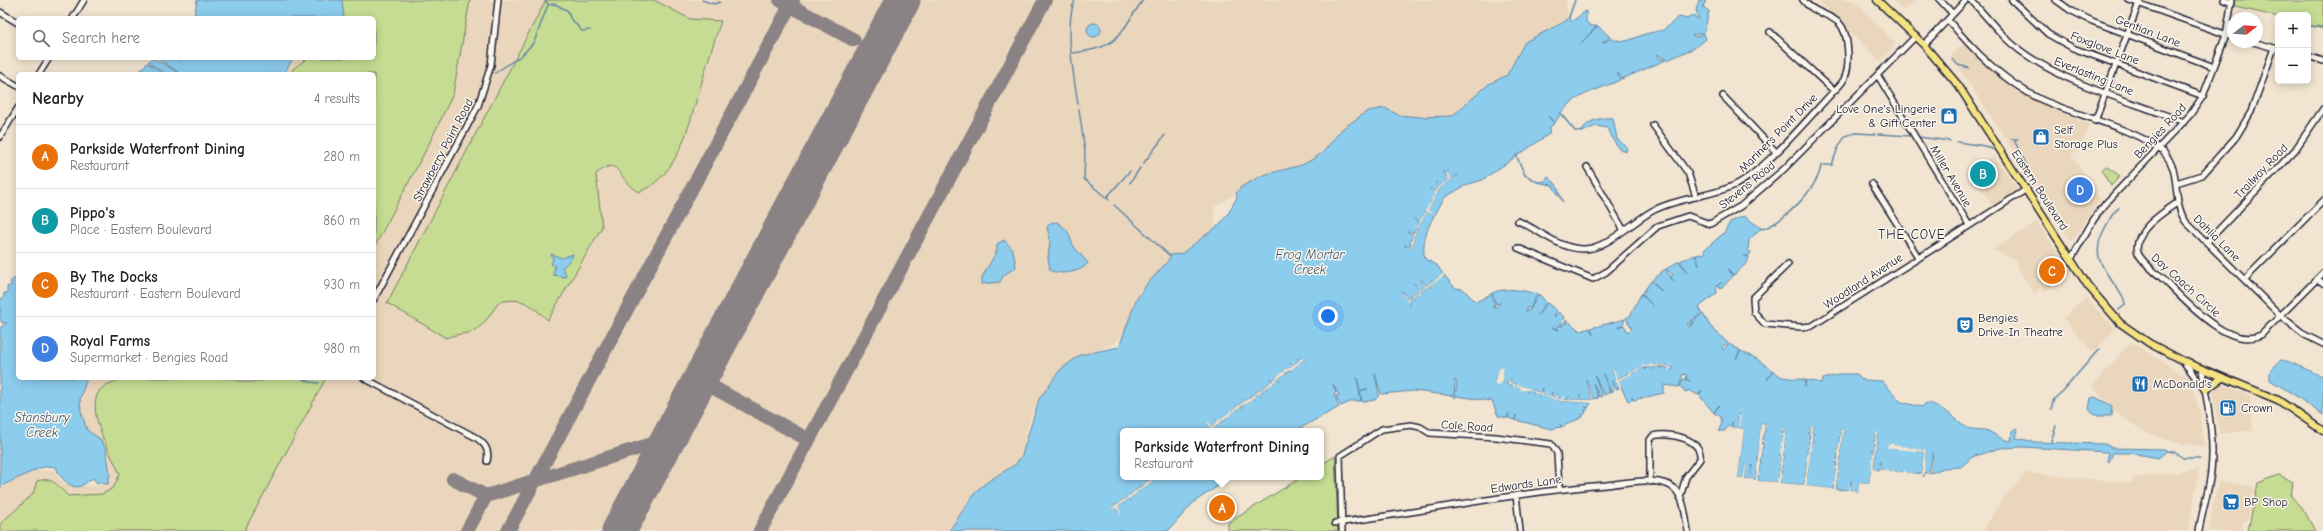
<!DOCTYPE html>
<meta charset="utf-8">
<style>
:root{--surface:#fff;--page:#f6f6f6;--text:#222;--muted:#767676;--line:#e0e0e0;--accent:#1f6fb2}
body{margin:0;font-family:"Comic Neue",sans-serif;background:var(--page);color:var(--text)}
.controls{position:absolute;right:12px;top:12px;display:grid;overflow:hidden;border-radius:6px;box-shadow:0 2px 10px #0003}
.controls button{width:36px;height:36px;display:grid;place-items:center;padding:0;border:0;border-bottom:1px solid var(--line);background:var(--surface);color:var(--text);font:20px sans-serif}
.compass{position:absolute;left:2227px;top:12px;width:36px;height:36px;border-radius:50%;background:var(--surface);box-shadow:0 2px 10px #0003;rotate:73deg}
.you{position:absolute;left:1328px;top:316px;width:14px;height:14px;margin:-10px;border:3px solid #fff;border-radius:50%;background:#1a73e8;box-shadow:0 0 0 6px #1a73e833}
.badge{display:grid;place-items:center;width:26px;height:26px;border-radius:50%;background:var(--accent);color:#fff;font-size:13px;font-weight:700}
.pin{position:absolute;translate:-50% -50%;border:2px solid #fff;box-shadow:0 1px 4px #0006}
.popup{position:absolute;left:1120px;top:428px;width:204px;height:52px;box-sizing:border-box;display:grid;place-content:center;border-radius:6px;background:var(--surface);filter:drop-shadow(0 1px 3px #0005);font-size:13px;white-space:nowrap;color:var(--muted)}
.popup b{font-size:15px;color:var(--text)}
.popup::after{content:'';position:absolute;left:50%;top:100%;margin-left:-8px;border:8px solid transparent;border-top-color:var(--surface)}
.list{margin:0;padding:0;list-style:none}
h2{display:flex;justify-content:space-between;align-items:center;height:52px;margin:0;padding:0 16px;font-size:17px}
h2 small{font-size:13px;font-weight:400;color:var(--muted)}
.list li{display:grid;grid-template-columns:26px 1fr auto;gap:12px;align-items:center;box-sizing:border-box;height:64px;padding:0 16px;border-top:1px solid var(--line)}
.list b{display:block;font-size:15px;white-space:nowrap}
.list p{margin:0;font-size:13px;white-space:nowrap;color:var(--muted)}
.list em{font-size:13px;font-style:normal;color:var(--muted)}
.icon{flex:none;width:22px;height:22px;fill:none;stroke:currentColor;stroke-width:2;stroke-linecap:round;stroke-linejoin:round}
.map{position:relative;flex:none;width:2323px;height:531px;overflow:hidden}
.search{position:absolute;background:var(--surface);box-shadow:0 2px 10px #0003;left:16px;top:16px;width:360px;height:44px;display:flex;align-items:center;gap:10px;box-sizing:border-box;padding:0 14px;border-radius:6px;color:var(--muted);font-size:15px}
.panel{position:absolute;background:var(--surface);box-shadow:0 2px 10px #0003;left:16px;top:72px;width:360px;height:308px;border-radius:6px}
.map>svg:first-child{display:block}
.built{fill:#ead6bc}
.green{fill:#c5dc92;stroke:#747f66}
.water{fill:#8ccced;stroke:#6288a6}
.pier{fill:#f1e4d0}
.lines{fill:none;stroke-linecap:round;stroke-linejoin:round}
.stream{stroke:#6288a6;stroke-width:1.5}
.taxiway{stroke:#8a8386;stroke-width:14}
.runway{stroke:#8a8386;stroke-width:35}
.minor-casing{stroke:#22223b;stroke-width:8}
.major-casing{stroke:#22223b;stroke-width:9}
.minor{stroke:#fbf7ec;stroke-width:5}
.major{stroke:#f5e382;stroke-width:6}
.labels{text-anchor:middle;stroke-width:3;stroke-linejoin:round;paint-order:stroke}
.street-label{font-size:12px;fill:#22223b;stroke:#fbf7ec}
.poi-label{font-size:12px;fill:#22223b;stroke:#fbf7ec;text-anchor:start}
.neighbourhood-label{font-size:13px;letter-spacing:1px;fill:#22223b;stroke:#fbf7ec}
.water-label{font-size:13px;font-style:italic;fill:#425570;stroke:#fbf7ec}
</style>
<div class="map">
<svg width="2323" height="531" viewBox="0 0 2323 531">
<rect width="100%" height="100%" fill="#f1e4d0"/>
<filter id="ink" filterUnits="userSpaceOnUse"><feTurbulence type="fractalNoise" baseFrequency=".025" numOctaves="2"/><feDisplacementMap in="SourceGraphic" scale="8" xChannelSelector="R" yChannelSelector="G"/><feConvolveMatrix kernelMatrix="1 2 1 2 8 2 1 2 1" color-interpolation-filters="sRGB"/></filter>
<g filter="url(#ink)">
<path class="built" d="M339,0H1566L1568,18L1522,49V67L1447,120L1351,122L1336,135L1316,160L1243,189L1214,207L1215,228L1138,297L1123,335L1112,344L1082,359L1059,373L1037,401L1029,422L1021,459L960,515L948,531H0V485L34,471L53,470L64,484L82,486H97L107,483L76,403L84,378H374V74H281L289,58H374V18Z
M1818,0H1854L1896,44L1880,61Z
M1892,0H1915L1904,11Z
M1964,44L2016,91L2089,125L2080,150L2071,154L2100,199L2071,242L2031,177L1951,56Z
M1994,156L2018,190L1993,207L1971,170Z
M2037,222L2071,273L2043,292L2041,288L2034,293L2019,270L2016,260L1993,250Z
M2086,298L2115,329L2093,352L2063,318Z
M2131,342L2190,379L2201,417L2204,446L2176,443L2145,432L2116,413L2092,386Z
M2218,382L2250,396L2253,430L2220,434L2212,391Z
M2199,469L2188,531H1983L2003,498L2026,473L2131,483L2134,478Z
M2218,481L2255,487L2248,519L2243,522V531H2209Z"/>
<path class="green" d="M339,0H470L453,94L428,146L376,244H374V74H291L294,68L308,58H374V18H341Z
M546,0H654L690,19L721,21C714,42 707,63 701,85C689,123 680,176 639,192C635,189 630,186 627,182C615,168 615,159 596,174L602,227L548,320C529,304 525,297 499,302C491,313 482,330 468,333C460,334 454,335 446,338L387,303Z
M2235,0H2323V29L2308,25V15H2278V17L2236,7Z
M2107,167L2120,176L2111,186L2101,170Z
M125,378H230C241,382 252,385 262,378H326L244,531H0V524L33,494L37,481C53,476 58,486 68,496L102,494L113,488L120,474C111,454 87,415 98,393C103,384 116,381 125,378Z
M1335,456L1338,531H1228V523L1302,477H1321V465Z
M2279,475L2293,482L2291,496L2305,512L2315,531H2248L2258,483Z"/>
<path class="water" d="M197,0H342L344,18H194Z
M1699,0H1706L1703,7L1709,11L1704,33L1692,35L1695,37L1704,34L1706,39C1695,50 1681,53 1668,60L1657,54L1659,58L1666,60L1622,79L1617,72L1620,80C1593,93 1571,93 1555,123L1548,116L1554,124L1550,127L1549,134L1482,180L1466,185L1444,198L1435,215L1427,211L1440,188L1458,175L1450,179L1446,174L1448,171L1446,173L1443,171L1449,180L1439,187L1435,182L1438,188L1436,192L1430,189L1436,193L1420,222L1414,219L1420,222L1414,233L1407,232L1413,234L1412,240H1410L1411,246H1404L1412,247L1415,233L1427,211L1434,216C1427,228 1421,244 1425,259L1437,265L1443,274L1432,282L1431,280L1432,283L1426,286L1421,279L1425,287L1419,290L1414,283L1419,291L1414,294L1412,292L1413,294L1407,298L1402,291L1410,306L1408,299L1412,296L1414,299L1413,296L1429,286L1431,288L1430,285L1432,284L1435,286L1433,283L1444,275L1455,288L1463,289L1476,302L1491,294L1495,305L1492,307L1495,306L1496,308L1500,303L1496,304L1492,293C1506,287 1523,290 1537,294L1530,309L1527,307L1526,311H1529L1539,294L1546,302L1538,315L1547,303L1557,311L1553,318L1559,312L1565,318L1556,328H1552L1559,330L1557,328L1560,325L1563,327L1561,324L1563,323L1566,324L1565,321H1568L1580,331L1590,328L1593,335L1591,328L1625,319L1623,324L1618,327L1624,325L1628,332L1632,329L1626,318L1630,316L1641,294L1653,306L1642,294L1651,281L1662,292L1652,280L1665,269L1674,282L1670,277L1673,275L1666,269L1679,261L1687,273L1680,261L1695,255L1699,266L1696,255L1705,253L1704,250L1724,233L1730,222L1744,216L1761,228L1749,240L1748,251L1751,252L1749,256H1743L1749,257L1747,263L1734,275L1728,269L1733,276L1721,289L1717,286L1722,282L1716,287L1717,293L1699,307L1702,313L1687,324L1689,327L1695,322L1691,325L1689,324L1703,314L1710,326L1728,343L1722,347L1723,350L1729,344L1740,350L1736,359L1741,351L1757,359L1773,371L1767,380L1773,371L1782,377L1805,380V387L1806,380L1822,383L1823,379L1841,374H1857L1863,380L1882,381L1901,402L1922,407L1926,403C1938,403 1957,420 1966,427C1972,431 1981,428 1988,431C1997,435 2001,440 2011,441L2012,431L2016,428L2018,429L2016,438L2035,442L2105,444L2112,448L2165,449L2167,451L2158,458L2132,453H2113L2109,462L2107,459L2109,453L2106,452L2023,447L2000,448L1972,457L1961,467L1944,468L1930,473H1924L1923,477V472L1930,473L1933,453L1929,472L1923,471L1926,451L1888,445L1924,452L1921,474L1880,470V461L1879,470L1873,469L1878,434L1876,433L1875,442H1873L1875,443L1874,450H1871L1874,451L1869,483L1859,482L1858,492L1854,491V488L1853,491H1851V481L1849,490L1836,489L1841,447H1843L1841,446L1843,432H1846L1839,430L1841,431L1840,438H1838H1840L1838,452H1837L1838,453L1835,476H1834L1835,477L1834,489L1806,486L1811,442L1814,441H1812V435L1815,434H1812L1813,428L1815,427H1809L1811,428L1810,433H1808H1810L1808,451H1806L1808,452L1804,485L1780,483L1781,477H1782L1781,475L1783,457L1785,456H1783L1786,429L1782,428V426L1781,428L1784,429L1781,456H1779L1781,457L1778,482L1758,481L1760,463H1762H1760L1762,447H1764L1762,446L1764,431H1766L1764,430V426H1766V422L1765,425H1762L1761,422L1756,480H1751L1752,465L1750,479H1745V464L1743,478H1738L1744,429L1738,428L1739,413L1737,428L1732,427V422L1731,427L1727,426L1725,431H1719L1722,421L1720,416L1714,413L1719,405L1714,413L1699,395L1702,390L1698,395L1688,390L1687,392L1684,391V389L1680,387L1683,379L1690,381L1686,379L1687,375L1683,374L1679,387L1664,385V393L1633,400L1632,397V400L1628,401L1618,381L1624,378L1625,380L1624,378L1644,367L1646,370L1645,367H1653L1654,370V367L1661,366V369V366L1672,370L1673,368C1652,360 1636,369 1618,379L1612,370L1619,388L1616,389L1612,381L1614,390L1611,392L1603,374L1610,392L1604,395L1595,376L1602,396L1599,397L1593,383L1598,398L1593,399L1586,379L1592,400H1580V395L1579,400H1570L1569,396V400L1558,399L1557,393L1556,398L1551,396L1552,392L1550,396L1542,393L1543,388L1541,393L1510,383L1511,378L1508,382L1503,381L1501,375L1498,373L1494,383L1502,382L1527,390V393L1528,390L1534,392L1533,395L1535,392L1540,394L1539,397L1541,394L1561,401L1562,404V401L1591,403L1588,408L1585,407L1588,408L1586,411L1584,410L1586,412L1584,415H1582L1583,417L1561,427L1560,424L1561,427L1551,429L1515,420L1516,415L1515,420L1508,418L1509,413L1507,418L1498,416L1492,401L1456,396L1455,398L1457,382L1455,380L1454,396L1414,391L1381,394L1375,374L1379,395L1375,400L1362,402L1360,391L1368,389L1360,390L1357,378L1361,401H1352L1341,406L1336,396L1339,395L1333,384L1336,393L1334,394L1339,407L1295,431H1215L1213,428L1218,424L1219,426L1218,424L1223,420L1225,422L1224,420L1229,416L1231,417L1230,415L1235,411L1236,413L1235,411L1241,407L1243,409L1241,407L1247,402L1248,404V402L1253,398L1255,400L1254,397L1259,393L1262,395L1260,393L1266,388L1267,390L1266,388L1272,383L1274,385L1273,383L1278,379L1280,381L1279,378L1284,374L1286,376L1285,374L1291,369L1292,371L1291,369L1297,365L1298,366L1297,364L1303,360L1305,362L1300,356L1302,358L1299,360L1297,358L1299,361L1293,365L1290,363L1292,366L1286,371L1283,369L1285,371L1279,376L1277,374L1278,376L1272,381L1270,378L1272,381L1265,386L1263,384L1265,387L1259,391L1256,389L1258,391L1252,396L1250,394L1251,397L1245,401L1242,399L1244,402L1238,406L1236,405L1237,407L1231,412L1229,410L1231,412L1218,422L1216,419L1217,422L1212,426L1207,423L1213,431H1123V477L1152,478L1147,482L1145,480L1147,483L1141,487L1139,485L1141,487L1128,496L1126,494L1128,497L1122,501L1120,499L1121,502L1115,506L1113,504L1115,507L1113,510L1116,508L1120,513H1122L1117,507L1122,503L1124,505L1123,503L1128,499L1130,501L1129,499L1134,495L1136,496L1134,494L1139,491L1141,492L1140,490L1145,486L1146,489L1145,486L1150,482L1153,484L1151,482L1156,478L1157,480L1158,477H1232L1194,502L1168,531H949L977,490L990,480L1016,464L1022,455L1039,399L1060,370L1080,355L1119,347L1136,300L1147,284L1168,261L1171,255L1181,254L1219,225L1228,214L1237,197L1236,193L1241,187L1263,175L1302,165L1315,158L1323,152L1342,129L1359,117L1368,111L1385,108L1398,115L1420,117L1452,116L1489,84L1507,75L1525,42L1564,22L1569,17L1571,22L1586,11V22L1591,26H1597L1581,43L1598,26L1610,37L1602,43L1612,38L1614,40L1627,41L1645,34L1663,30L1679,17L1687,19L1692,16L1699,19L1696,10Z
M1087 30a7 7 0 1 1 14 0a7 7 0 1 1-14 0Z
M153,58L179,73L158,58H180L178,61L181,58H293L284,74H166L148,62Z
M147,63L164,74H143L139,72Z
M1613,118L1617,139L1627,147L1626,152L1618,148L1607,128L1596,126L1582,132C1585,120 1603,117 1613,118Z
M1548,177L1556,184L1563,202L1552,185L1536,182L1545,181Z
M1057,222L1067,230L1074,247L1088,263C1082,272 1059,276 1050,270L1048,258L1050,241L1047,227L1050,223Z
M1004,240L1013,250L1016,267L1004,275L1000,282L982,284V277L997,251V244Z
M551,254L562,258L573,254L572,258L562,268L566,274L565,277L553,275L555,266L551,264L553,259Z
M13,279H18V378H87L80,399L81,411L87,430L100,439L106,449L110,474L108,484L97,483L93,478C80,487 76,492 63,479C59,474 58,474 57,468L51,466L40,468L3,485L0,488V328L7,323H2L0,319V300L4,297V293H7V287L12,285L10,282Z
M2281,360C2286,359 2315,374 2323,376V415L2293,394L2270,380V371Z
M2095,397L2112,406L2111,416H2098L2092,413L2089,409L2091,398Z"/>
<path class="pier" d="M1444,170L1446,173L1449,172L1447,174L1449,176L1451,175L1450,179L1458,175L1440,188L1428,210L1437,216L1427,212L1415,233L1412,247H1404L1411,246L1412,241L1409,240H1412L1413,234L1407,232L1414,233L1417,228L1411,224L1417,227L1420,222L1414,218L1420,221L1423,216L1420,215L1423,216L1426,211L1424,209L1426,210L1429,204L1427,202L1430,204L1432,199L1430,197L1433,198L1435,193L1430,189L1436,192L1438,188L1434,182L1439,187L1444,183L1439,176L1444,183L1449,180Z
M1445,272L1443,277L1433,283L1435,287L1432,284L1430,285L1431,289L1429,286L1424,289L1426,291L1424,289L1419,292L1420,295L1418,293L1413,296L1414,299L1412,296L1408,299L1410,306L1401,291L1407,298L1413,295L1412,291L1414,294L1419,291L1414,283L1420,290L1425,287L1420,279L1426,286L1431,283L1430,280L1432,282Z
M1301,355L1305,362L1303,360L1298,364L1299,367L1297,365L1292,369L1293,371L1290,369L1285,373L1286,376L1284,374L1279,378L1280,381L1278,379L1273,383L1274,385L1272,384L1266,388L1267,391L1265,388L1260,392L1262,395L1259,393L1254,397L1255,400L1253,398L1248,402L1249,404L1247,403L1241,406L1242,409L1240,407L1235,411L1237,413L1234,412L1230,415L1231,417L1229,416L1224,419L1226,422L1223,420L1219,423V426L1218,424L1213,427L1215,431H1213L1207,423L1209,422L1212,426L1217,422L1216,419L1218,421L1224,417L1223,416H1225L1230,412L1229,410L1232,411L1237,407L1236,405L1238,406L1244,402L1242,399L1245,401L1251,397L1250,393L1252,396L1258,392L1256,389L1259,391L1265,387L1263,384L1266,386L1272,381L1270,378L1273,381L1278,376L1276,374L1279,375L1285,371L1283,368L1286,370L1292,366L1290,363L1293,365L1299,361L1297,358L1299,360L1302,358Z
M1650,362L1651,365H1657V362L1658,365H1664V362V365L1669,367L1671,364L1670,367L1673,368L1668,371L1669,368L1664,366H1661V369L1660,366L1654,367V370L1653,367H1645V370L1644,367L1637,371L1638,374L1636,371L1631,374L1632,377L1630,375L1625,378L1626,380L1624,378L1619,381L1621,387L1619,388L1612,370H1614L1618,379L1624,376L1623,373L1625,376L1630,373L1629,370L1631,372L1637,369L1636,367L1638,369L1643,366V363L1644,366L1650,365Z
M1500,367L1503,368V381L1508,382L1511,378L1510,383L1517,385L1519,381L1518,385L1531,389L1532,385L1531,390L1541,393L1542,388V393L1545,394L1547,390L1546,395L1550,396L1551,392V396L1555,398L1557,393L1558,399H1563L1564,394L1565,400H1569V395L1570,400H1579L1580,395V400H1592L1586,379L1593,399L1591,403L1562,401L1561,404V401L1559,400L1558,403V400L1553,399L1552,401V398L1547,397L1546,399V396L1541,395L1539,397L1540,394L1535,393L1533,395L1534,392L1528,390L1527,393V390H1520L1521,388L1515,386L1514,388L1513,385L1502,382L1498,385L1494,383Z
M1740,409H1743L1740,410V417H1743L1740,418L1739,424L1742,425H1739L1738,428L1744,429L1738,479L1743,478L1745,464H1746L1745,479H1750L1752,465L1751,479L1756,480L1761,421L1762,425H1765L1766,422L1767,425L1764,426V430H1766L1764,431L1763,435L1765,436H1763L1762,440L1765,442H1762V446H1764L1762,447L1761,451L1763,452H1761V457H1763L1760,458V463H1762L1760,464L1759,468L1761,469H1759V474L1761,475H1758V481L1778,482L1776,479H1778L1779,474H1777L1779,473L1780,468H1777L1780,467V463L1778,462H1780L1781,457L1779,456H1781L1780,450L1782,446L1780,445L1783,440H1781L1783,439V435L1781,434H1784V429H1781V425L1782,428L1786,429L1785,437L1788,438H1785L1784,449L1786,450H1784L1783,456H1785L1783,457L1782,462L1785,463H1782L1781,469L1784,470H1781V475L1784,477H1781L1780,483L1804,485L1805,479L1802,478H1805L1806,472H1803L1806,471L1807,459L1805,458H1807L1808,452L1806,451H1808L1809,446L1806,445H1809L1810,440L1807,439H1810V434L1808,433H1810L1811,428L1809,426L1816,427L1813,428L1812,434H1815L1812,435V441H1814L1811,442V448H1813L1811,449L1810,455L1812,456H1810L1808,470L1811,471H1808L1807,478H1810L1807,479V486L1834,489V485H1831L1834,484L1835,477L1832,476H1835L1836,469L1834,468L1837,467V461L1834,460H1838V453H1836L1838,452L1839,446L1837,445H1839L1840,439L1838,438H1840L1841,432L1839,430L1846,431L1843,432L1841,446H1844L1841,447L1840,454L1843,455H1840L1839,462L1842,463H1839L1838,471H1841L1838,472L1837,478L1840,479H1837L1836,483L1839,484H1836V490H1849L1850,481L1851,491H1853L1854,481V491L1858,492L1859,482L1869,483L1870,479L1867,478H1870L1871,469H1868L1871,468L1872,460L1869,459H1872L1874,451L1870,450H1874L1875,443L1872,442H1875L1876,434L1873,432L1878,433L1873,469L1879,470L1880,461V470H1886V468L1887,470L1892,471L1893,469V471L1898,472L1899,469V472H1904L1905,470V472L1910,473L1911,471V473L1915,474L1916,471V474H1921L1924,452L1887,448L1888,443L1889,445L1892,443L1895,446L1896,444V446L1900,445L1903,447L1904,445V447L1908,446V448L1911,447V449L1914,447L1916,449L1917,448L1919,450L1920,448L1922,451L1924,449L1926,451L1924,471L1929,472L1934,453L1930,473L1924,472L1922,479L1921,475L1873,470L1871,484H1861L1858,494L1737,480L1742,431L1726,428L1727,427L1737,428Z
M1151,477H1158V480L1156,478L1151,482L1153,484L1150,483L1146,486L1147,488L1145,487L1140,490L1142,492L1139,491L1135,494L1136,497L1134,495L1129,499L1131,501L1128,499L1123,503L1124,506L1122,503L1118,507L1122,513L1118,516L1120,513L1116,508L1113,510L1112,508L1115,507L1113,504L1116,506L1121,502L1119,499L1122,501L1128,497L1126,494L1129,496L1134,492L1132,489L1135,492L1141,487L1139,485L1141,487L1146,483L1145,480L1147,482L1152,479Z"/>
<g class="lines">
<path class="stream" d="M702,0L714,4L720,2
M1075,0C1064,23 1074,79 1078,104
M548,5L555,4L568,11L570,18L582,31L590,30
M1132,16L1143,0
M1569,17L1575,0
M2308,26L2323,27
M1073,53C1104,48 1114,47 1131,18
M1952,59L1958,65L1969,68
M495,73L522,55L534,42L548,5L546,0
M1079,109L1085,152L1084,179L1109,200
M1560,113L1575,131L1582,132
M1878,134L1911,136
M1918,137L1950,141
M2011,139H2018
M2014,140L2026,164
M1957,142L1985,146L1994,150
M1516,155L1525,175L1536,181
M1143,164L1165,135
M1130,183L1140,168
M1106,198L1130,171
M1114,205L1170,256
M1761,229C1782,225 1820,186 1821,165H1832L1837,150L1845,136L1855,133L1875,134
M2119,310L2125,305L2124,299C2109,273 2087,260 2105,228C2109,221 2112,212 2119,208
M253,378L260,381L270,378
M300,378L310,382L319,383
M2051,409L2054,399L2063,391L2099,349
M2051,441L2056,426
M2167,451L2174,452L2183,458H2200"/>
<path class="taxiway" d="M780,0L854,40
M716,389L809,440
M453,479L486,496
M467,531L486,496L668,439
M508,531L793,0
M760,531L1045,0"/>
<path class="runway" d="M619,531L903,0"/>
<g class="minor-casing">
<path id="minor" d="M1940,0L1953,14
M1971,0C1988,18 2004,40 2025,54C2069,85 2133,102 2184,122
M2012,0L2048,34L2073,48L2203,96
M2056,0L2070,10L2092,21L2214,67
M2129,0L2233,37
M2224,0L2232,3
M0,12L18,23
M73,18L84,0
M1948,20C1974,51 2003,81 2040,99C2069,113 2146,132 2165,154C2182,174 2171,201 2186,222L2281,316L2305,335L2323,344
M1770,32L1834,91
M2253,42L2278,49
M1924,45L1966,0
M2308,56L2323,61
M39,74L49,58
M0,76L18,86
M1878,76L1969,225
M1723,96L1776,152
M2095,121L2140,0
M1653,125L1688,173L1696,197
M0,137L18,108
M1587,167L1623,229
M2176,183L2202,175L2236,137L2251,112L2274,48
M1872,184L1918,257
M2177,203C2162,213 2132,232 2138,253C2143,264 2157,273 2166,282C2186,302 2229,350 2261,335L2323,273
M1518,221C1540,230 1558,249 1584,249C1607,249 1633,221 1654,210C1680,197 1710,197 1735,185C1765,171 1809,117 1834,91C1838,87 1843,83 1845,77C1850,65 1849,32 1839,23C1828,13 1813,13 1803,0
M2207,242L2295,150L2323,109
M1518,248L1593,279L1606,272L1658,226L1688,216L1710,224L1741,206L1784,169L1916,36
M2071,259L2094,219L2106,203L2190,115L2203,96L2226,35L2232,0
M1788,264L1753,298L1754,312L1765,324L1801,327L1812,326L2027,189
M2245,279L2323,201
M2317,279L2323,283
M374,299L478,106L491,65L498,0
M2183,361L2204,389
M364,378L475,437C484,443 490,449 487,461
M1650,482V440L1653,436C1668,432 1703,438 1700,459L1686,477L1680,497
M1516,495L1520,531
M1335,523C1426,512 1515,492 1606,485C1625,483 1651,477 1669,485C1685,493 1685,516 1688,531
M1342,531L1340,456L1382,429L1411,425L1420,427L1430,433L1496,437L1551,444L1557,453L1559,488
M2199,531C2202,511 2209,491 2211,471C2215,437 2207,404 2202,370"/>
</g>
<g class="major-casing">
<path id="major" d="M1877,0L1924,45L1958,85L2088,286L2120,323L2149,343L2183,361L2278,400L2323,431
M2205,390L2222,378"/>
</g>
<use href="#minor" class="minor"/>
<use href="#major" class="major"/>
</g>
</g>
<defs>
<g id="shop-square" transform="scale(0.9)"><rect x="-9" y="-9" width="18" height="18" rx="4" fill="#1f6fb2" stroke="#fbf7ec"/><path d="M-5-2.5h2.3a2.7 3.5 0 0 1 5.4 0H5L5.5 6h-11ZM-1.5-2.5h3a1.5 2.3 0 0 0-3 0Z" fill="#fff"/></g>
<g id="theatre-square" transform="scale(0.9)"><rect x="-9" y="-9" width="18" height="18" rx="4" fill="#1f6fb2" stroke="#fbf7ec"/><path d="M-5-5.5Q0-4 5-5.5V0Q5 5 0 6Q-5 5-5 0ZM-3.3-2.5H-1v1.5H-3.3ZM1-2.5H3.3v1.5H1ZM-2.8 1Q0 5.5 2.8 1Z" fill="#fff"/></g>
<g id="restaurant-square" transform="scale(0.9)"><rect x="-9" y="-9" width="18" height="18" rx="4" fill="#1f6fb2" stroke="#fbf7ec"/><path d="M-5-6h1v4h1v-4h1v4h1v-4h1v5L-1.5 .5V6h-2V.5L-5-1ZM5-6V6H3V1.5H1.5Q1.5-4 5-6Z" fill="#fff"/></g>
<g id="fuel-square" transform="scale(0.9)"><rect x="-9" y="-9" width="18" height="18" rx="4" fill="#1f6fb2" stroke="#fbf7ec"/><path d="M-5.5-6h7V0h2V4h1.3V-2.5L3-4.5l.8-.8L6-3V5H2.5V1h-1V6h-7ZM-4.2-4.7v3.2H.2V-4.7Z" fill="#fff"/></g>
<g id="supermarket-square" transform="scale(0.9)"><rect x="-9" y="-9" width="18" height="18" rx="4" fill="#1f6fb2" stroke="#fbf7ec"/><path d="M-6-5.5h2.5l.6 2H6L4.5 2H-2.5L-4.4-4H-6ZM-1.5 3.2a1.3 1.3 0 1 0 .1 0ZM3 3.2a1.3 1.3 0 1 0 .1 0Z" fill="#fff"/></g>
</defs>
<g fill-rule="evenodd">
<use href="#shop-square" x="1949" y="116"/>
<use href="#shop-square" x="2041" y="137"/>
<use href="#theatre-square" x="1965" y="325"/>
<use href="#restaurant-square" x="2140" y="384"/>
<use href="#fuel-square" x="2228" y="408"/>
<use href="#supermarket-square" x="2231" y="502"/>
</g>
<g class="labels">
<g class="street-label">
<text transform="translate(2148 31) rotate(21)" y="4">Gentian Lane</text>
<text transform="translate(2105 48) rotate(21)" y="4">Foxglove Lane</text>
<text transform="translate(2094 76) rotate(22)" y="4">Everlasting Lane</text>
<text transform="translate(2160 131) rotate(-47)" y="4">Bengies Road</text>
<text transform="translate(1778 133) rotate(-45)" y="4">Mariners Point Drive</text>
<text transform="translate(443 150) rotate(-62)" y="4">Strawberry Point Road</text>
<text transform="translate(2261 171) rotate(-46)" y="4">Trailway Road</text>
<text transform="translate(1951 176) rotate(59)" y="4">Miller Avenue</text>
<text transform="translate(1747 185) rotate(-39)" y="4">Stevens Road</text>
<text transform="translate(2040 190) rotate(57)" y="4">Eastern Boulevard</text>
<text transform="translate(2217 238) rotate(45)" y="4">Dahlia Lane</text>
<text transform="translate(1863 281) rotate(-33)" y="4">Woodland Avenue</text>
<text transform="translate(2186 285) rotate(42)" y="4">Day Coach Circle</text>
<text transform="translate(1467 426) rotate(4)" y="4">Cole Road</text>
<text transform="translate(1526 484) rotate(-8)" y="4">Edwards Lane</text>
</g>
<g class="poi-label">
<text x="1936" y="113" text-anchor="end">Love One's Lingerie<tspan x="1936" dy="14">&amp; Gift Center</tspan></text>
<text x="2054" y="134">Self<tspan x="2054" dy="14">Storage Plus</tspan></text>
<text x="1978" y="322">Bengies<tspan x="1978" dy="14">Drive-In Theatre</tspan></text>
<text x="2153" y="388">McDonald's</text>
<text x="2241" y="412">Crown</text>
<text x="2244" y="506">BP Shop</text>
</g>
<g class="neighbourhood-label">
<text x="1912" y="239">THE COVE</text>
</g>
<g class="water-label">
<text x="1310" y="259">Frog Mortar<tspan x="1310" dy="15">Creek</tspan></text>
<text x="42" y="422">Stansbury<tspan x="42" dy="15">Creek</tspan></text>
</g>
</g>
</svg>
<div class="controls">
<button>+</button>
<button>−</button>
</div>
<svg class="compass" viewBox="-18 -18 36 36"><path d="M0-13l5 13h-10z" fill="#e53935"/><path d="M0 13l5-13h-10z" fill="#767676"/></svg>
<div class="you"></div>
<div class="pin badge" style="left:1222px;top:508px;background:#e8710a">A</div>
<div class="popup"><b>Parkside Waterfront Dining</b>Restaurant</div>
<div class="pin badge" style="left:1983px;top:174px;background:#0f9aa8">B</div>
<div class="pin badge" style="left:2052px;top:271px;background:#e8710a">C</div>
<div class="pin badge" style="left:2080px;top:190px;background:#3f7fe0">D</div>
<div class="search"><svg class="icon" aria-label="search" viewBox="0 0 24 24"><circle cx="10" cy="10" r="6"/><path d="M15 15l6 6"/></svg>Search here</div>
<section class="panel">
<h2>Nearby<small>4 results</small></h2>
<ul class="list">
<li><span class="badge" style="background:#e8710a">A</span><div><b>Parkside Waterfront Dining</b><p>Restaurant</p></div><em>280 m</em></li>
<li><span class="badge" style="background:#0f9aa8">B</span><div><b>Pippo's</b><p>Place · Eastern Boulevard</p></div><em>860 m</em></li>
<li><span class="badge" style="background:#e8710a">C</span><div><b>By The Docks</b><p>Restaurant · Eastern Boulevard</p></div><em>930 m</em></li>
<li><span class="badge" style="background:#3f7fe0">D</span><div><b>Royal Farms</b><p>Supermarket · Bengies Road</p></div><em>980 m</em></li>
</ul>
</section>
</div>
